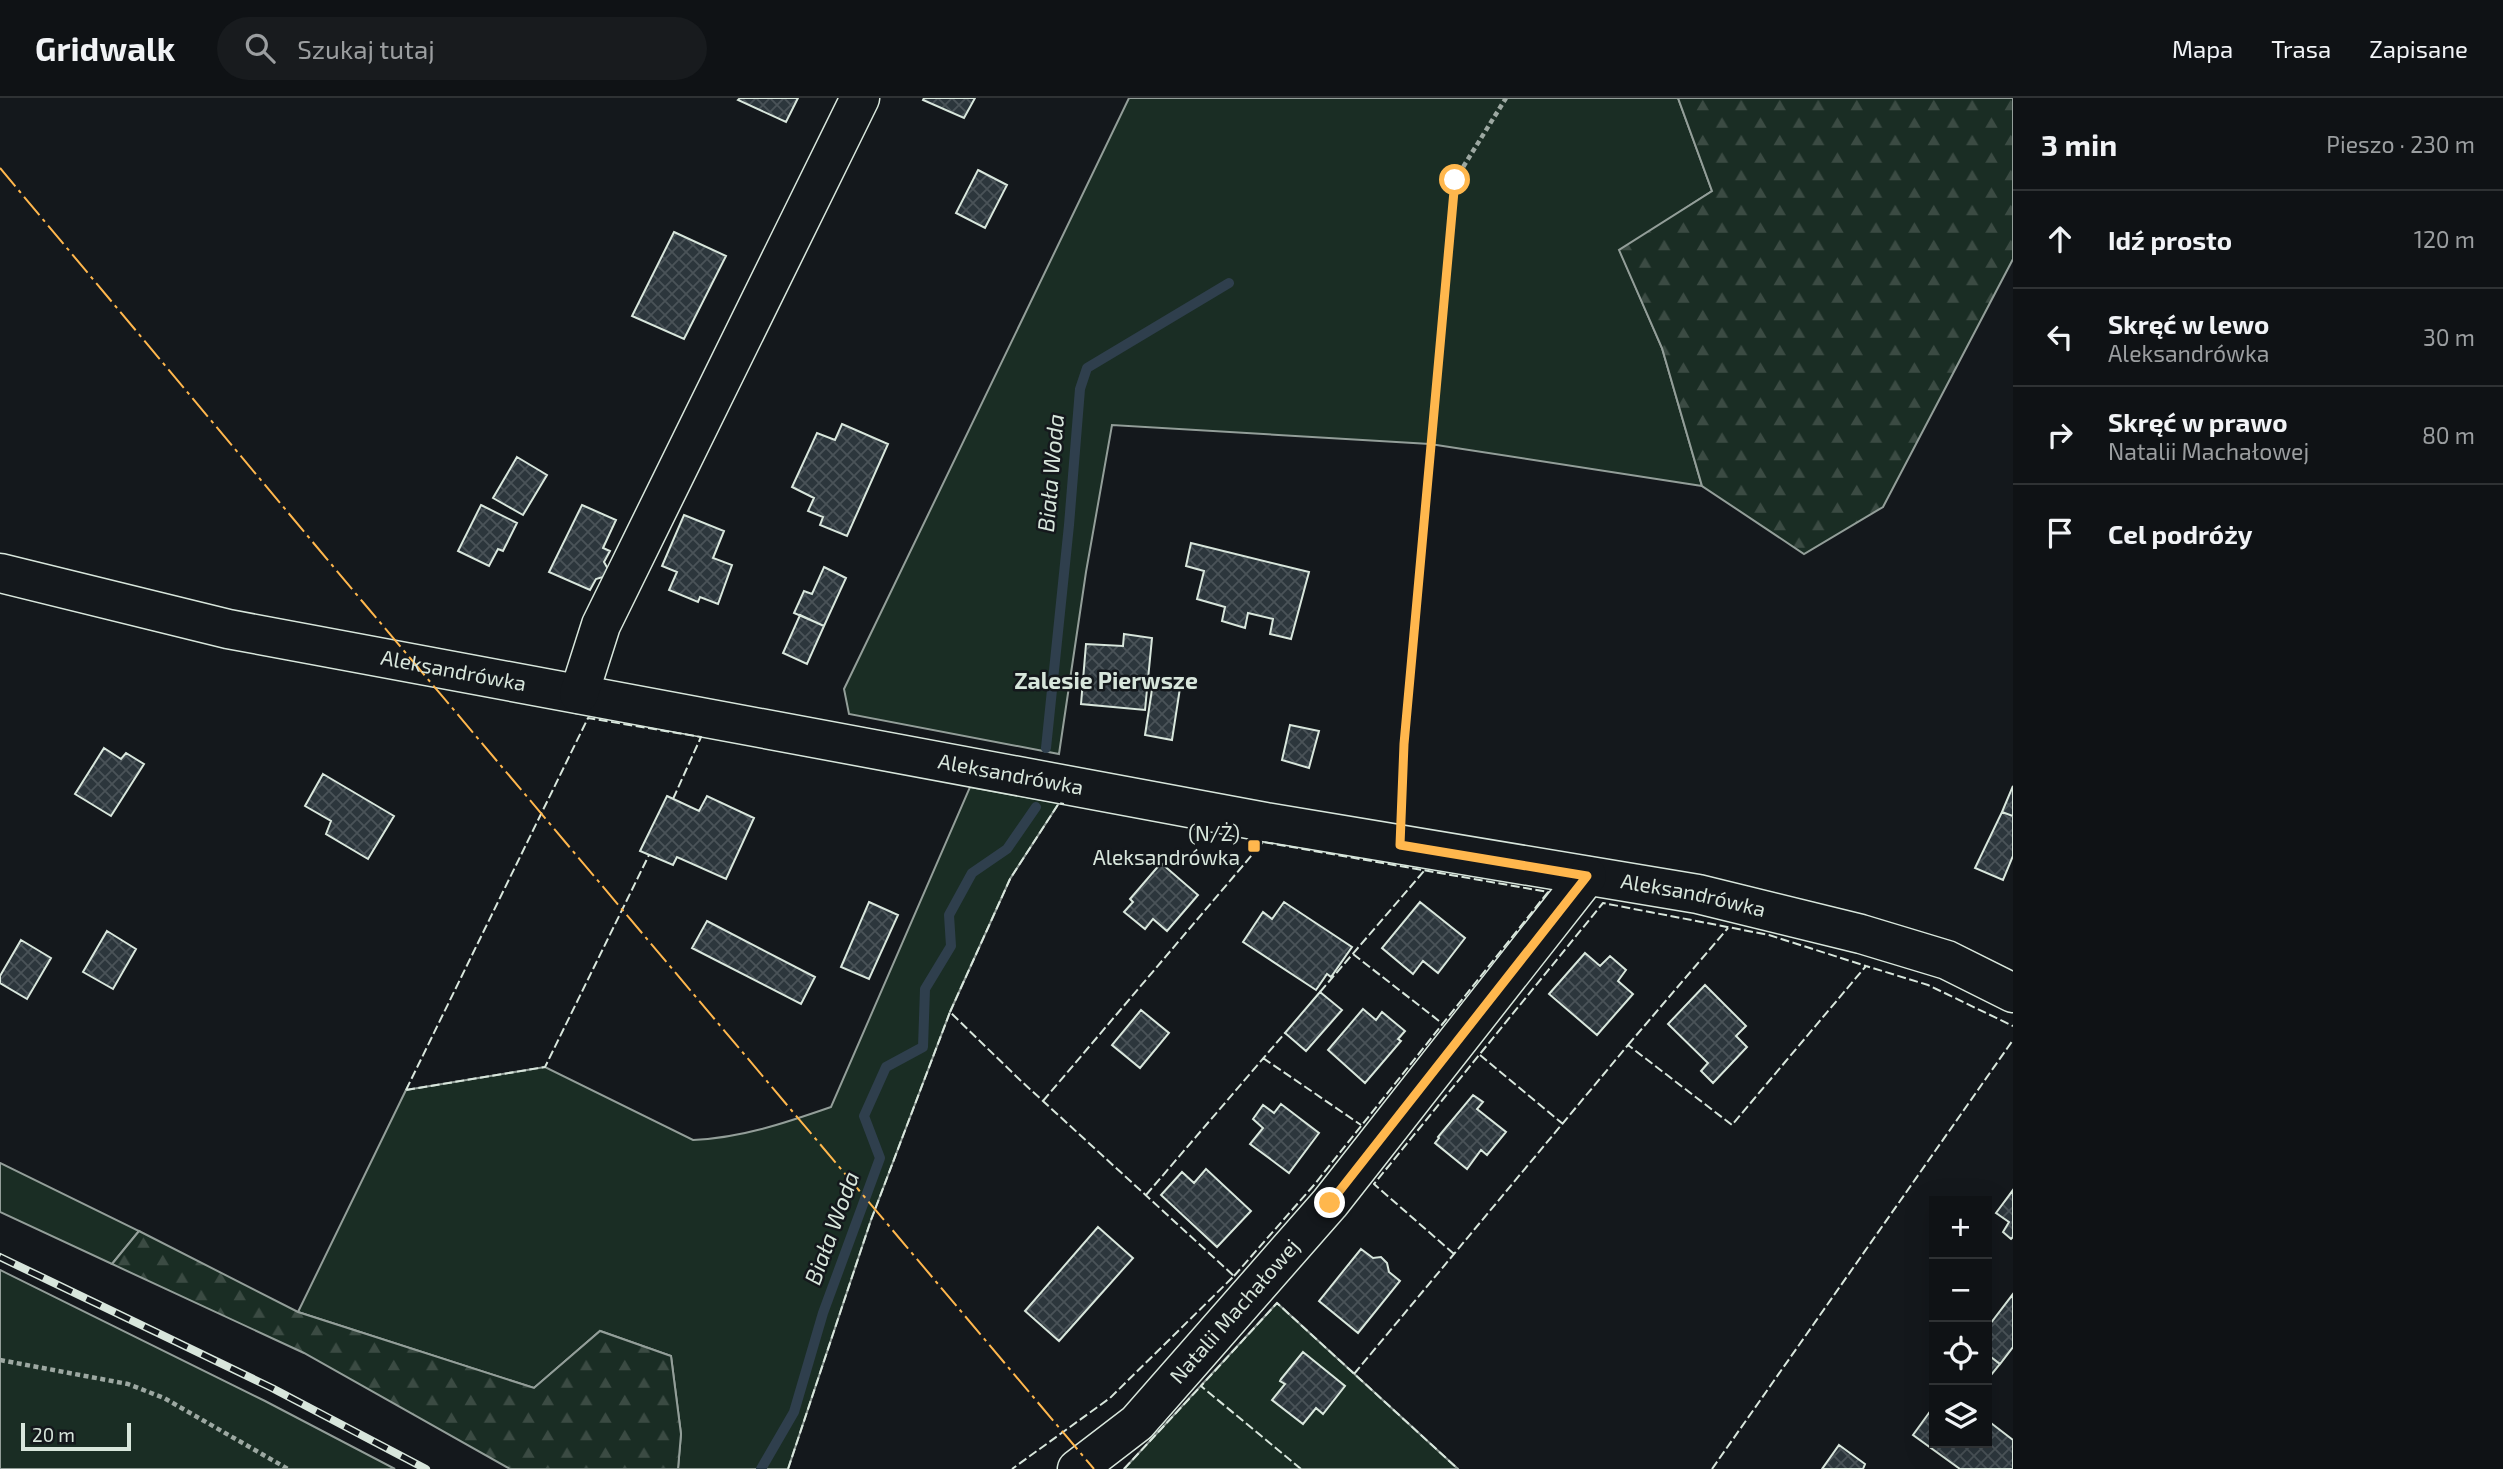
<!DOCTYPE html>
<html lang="pl">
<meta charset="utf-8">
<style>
:root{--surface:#0f1215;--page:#181b1e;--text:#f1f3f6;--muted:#9b9ea0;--line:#2f3234}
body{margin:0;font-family:"Exo 2",sans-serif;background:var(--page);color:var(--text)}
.controls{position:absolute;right:21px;bottom:21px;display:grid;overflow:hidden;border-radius:0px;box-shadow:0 7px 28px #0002}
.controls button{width:63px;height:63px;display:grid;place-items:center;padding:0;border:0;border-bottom:2px solid var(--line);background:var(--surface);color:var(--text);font:35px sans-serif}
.scale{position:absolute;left:21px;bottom:18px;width:110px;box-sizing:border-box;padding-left:7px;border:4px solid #d8e6dc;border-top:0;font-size:19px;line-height:24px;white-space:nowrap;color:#d8e6dc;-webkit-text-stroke:5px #14181c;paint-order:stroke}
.stop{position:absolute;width:21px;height:21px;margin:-16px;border:5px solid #ffb74d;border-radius:50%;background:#fff}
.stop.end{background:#ffb74d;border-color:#fff;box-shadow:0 2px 7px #0008}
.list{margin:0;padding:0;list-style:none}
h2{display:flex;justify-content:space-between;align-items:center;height:91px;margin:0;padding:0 28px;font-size:30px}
h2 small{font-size:23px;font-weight:400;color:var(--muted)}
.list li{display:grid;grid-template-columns:46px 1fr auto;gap:21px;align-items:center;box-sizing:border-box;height:98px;padding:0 28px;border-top:2px solid var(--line)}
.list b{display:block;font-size:26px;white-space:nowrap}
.list p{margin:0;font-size:23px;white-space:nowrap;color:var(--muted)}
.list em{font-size:23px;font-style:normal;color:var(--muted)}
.icon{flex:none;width:38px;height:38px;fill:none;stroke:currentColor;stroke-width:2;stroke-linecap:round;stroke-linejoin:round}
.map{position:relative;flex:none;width:2013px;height:1371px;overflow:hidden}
header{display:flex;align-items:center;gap:42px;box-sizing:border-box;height:98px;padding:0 35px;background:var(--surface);border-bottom:2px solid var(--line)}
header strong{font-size:33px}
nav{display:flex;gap:38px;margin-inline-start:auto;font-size:24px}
.search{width:490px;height:63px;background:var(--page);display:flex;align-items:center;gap:18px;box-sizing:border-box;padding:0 24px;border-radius:38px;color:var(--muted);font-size:26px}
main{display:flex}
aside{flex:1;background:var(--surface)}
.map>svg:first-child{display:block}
.green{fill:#1a2d24;stroke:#939e99;stroke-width:2}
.forest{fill:url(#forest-firs);stroke:#939e99;stroke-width:2}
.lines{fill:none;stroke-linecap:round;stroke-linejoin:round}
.stream{stroke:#2f3f4d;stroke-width:10}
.building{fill:url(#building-cross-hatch);stroke:#d8e6dc;stroke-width:2}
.minor-casing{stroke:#d8e6dc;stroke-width:41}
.path{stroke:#9da8a2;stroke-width:4.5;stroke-dasharray:5 3.5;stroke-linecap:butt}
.minor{stroke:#14181c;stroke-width:38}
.rail-casing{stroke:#d8e6dc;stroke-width:8}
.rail{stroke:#14181c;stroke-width:5;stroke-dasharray:16;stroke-linecap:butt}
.fence{stroke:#d8e6dc;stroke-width:2;stroke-dasharray:9 3.5;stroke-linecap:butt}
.power{stroke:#ffb74d;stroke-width:2;stroke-dasharray:24 5 3.5 5;stroke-linecap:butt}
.route{stroke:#ffb74d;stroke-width:9}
.poi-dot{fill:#ffb74d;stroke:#14181c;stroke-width:2.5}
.labels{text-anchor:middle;stroke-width:5;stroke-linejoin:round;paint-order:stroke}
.street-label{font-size:21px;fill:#d8e6dc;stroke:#14181c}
.poi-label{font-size:21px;fill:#d8e6dc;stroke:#14181c;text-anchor:end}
.water-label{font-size:23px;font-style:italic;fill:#d8e6dc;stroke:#14181c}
.neighbourhood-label{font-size:23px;font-weight:bold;fill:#d8e6dc;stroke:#14181c}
</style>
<header>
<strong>Gridwalk</strong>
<div class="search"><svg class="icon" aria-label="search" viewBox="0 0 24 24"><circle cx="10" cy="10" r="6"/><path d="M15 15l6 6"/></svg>Szukaj tutaj</div>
<nav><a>Mapa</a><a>Trasa</a><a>Zapisane</a></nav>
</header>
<main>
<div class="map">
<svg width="2013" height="1371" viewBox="0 0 2013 1371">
<defs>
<pattern id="forest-firs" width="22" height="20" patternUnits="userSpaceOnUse" patternTransform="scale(1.75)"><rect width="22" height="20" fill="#1a2d24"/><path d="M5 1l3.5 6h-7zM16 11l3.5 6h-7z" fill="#3b4b43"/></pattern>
<pattern id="building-cross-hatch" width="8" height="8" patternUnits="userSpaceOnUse" patternTransform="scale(1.75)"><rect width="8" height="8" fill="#2c363c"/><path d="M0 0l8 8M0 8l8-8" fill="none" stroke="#4a5358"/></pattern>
</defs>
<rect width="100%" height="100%" fill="#14181c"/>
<path class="green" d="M1129,0H1678L1712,93L1620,153L1662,250L1702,388L1430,346L1112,327L1086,474L1059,656L849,616L844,591Z
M970,689L1059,705L1010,781L950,914L871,1122L788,1371H678L681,1336L671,1258L600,1233L534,1290L298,1214L406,992L545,969L693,1042C741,1040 785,1025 831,1009Z
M0,1065L139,1133L112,1166L0,1114Z
M0,1172L265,1303L395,1371H0Z
M1277,1205L1458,1371H1124Z"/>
<path class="forest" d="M1678,0H2013V161L1883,409L1804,456L1702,388L1662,250L1619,152L1712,93Z
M139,1133L298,1214L534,1290L600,1233L671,1258L681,1336L678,1371H510L304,1255L112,1166Z"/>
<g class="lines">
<path class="stream" d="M1046,650L1069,427L1080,291L1087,270L1229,185
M761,1371L794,1314L823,1215L880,1060L864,1018L886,969L923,949L925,891L951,848L949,817L972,775L1007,751L1036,709"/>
</g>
<path class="building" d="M740,0H798L786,24L738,2Z
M924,0H975L964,20L923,2Z
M978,72L1007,87L985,130L956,115Z
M674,134L726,158L684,241L632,218Z
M842,326L888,346L847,438L820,427L823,419L808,413L814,400L792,389L817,335L835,342Z
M517,359L547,377L523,417L493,400Z
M481,407L517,425L503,453L498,451L489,468L458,453Z
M582,407L616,422L603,450L610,453L604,464L608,471L603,479L596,481L590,492L549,474Z
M684,417L724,433L713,460L732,467L718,506L700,499L698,504L669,492L677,474L662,468Z
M1191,445L1309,474L1291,541L1270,536L1273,521L1248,515L1245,530L1222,523L1225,509L1197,501L1204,473L1186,468Z
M824,469L846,480L824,528L794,515L804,493L812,496Z
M800,517L824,528L807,566L783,555Z
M1124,536L1152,540L1145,612L1081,606L1086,546L1123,548Z
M1153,585L1180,590L1172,642L1145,637Z
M1290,627L1319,633L1309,670L1282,662Z
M104,650L121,661L126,655L144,666L111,718L75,696Z
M323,676L394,718L368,761L326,736L331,723L305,708Z
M2013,688V718L2002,714Z
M667,698L699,713L707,698L754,720L726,781L677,759L673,767L640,753Z
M2002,714L2013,718V758L2003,782L1975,770Z
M1161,765L1198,797L1167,833L1153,821L1145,831L1124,814L1133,804L1130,801Z
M869,804L898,817L869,881L841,869Z
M1284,804L1352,849L1331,879L1327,876L1316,892L1243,844L1263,814L1272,821Z
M1420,804L1465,840L1438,875L1423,863L1413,876L1382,850Z
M707,823L815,879L801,906L692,850Z
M107,833L136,851L113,891L83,874Z
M21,842L51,860L27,901L0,885V878Z
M1585,855L1600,868L1610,858L1626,872L1618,883L1633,896L1597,937L1549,896Z
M1705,887L1746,928L1736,938L1747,949L1713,985L1701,973L1708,965L1668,926Z
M1320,894L1342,912L1306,953L1285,935Z
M1363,911L1376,922L1382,914L1405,933L1398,941L1401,943L1365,985L1328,952Z
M1141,912L1169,935L1140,970L1112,947Z
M1473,997L1483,1004L1477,1011L1506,1034L1487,1057L1481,1052L1467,1071L1435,1045L1439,1040L1438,1039Z
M1281,1006L1319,1035L1289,1075L1250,1046L1263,1030L1253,1021L1263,1007L1274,1015Z
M1206,1071L1251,1113L1217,1149L1161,1097L1182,1074L1194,1085Z
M2013,1092V1139L2011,1141L2003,1134L2009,1124L1996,1115Z
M1098,1129L1133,1160L1059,1243L1025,1213Z
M1361,1151L1373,1160L1381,1159L1387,1165L1389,1174L1400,1183L1358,1235L1319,1203Z
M2013,1196V1249L2000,1266L1987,1256V1230Z
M1303,1254L1345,1288L1323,1316L1316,1310L1303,1326L1272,1302L1285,1286L1280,1283L1281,1281Z
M1987,1256L2000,1266L1987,1282Z
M1934,1308V1345H1987V1322L2013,1342V1371H1960L1913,1337Z
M1839,1347L1865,1366L1863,1371H1822Z"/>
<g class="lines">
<g class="minor-casing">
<g id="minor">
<path id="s1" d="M0,475L228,531L1265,724L1698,796L1861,836L1947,862L2013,895"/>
<path d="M579,596L601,527L860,0"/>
<path id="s2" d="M1077,1371L1137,1325L1330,1105L1587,778"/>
</g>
</g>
<path class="path" d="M1401,710L1404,646L1455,82L1506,0
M0,1262L128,1286L164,1300L288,1371"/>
<use href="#minor" class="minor"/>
<g class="rail-casing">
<path id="rail" d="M0,1159L272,1290L426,1371"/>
</g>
<use href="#rail" class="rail"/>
<path class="fence" d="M1353,856L1443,926
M1320,894L1424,773
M950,914L1010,781L1059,705L1064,706
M1628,947L1728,830
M1480,957L1563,1026
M1263,960L1361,1027
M406,992L588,620L701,639L673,701
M406,992L545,969L649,757
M1043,1003L1263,744
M1146,1097L1285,935
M1454,1156L1374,1086L1603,805L1769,837L1866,868
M1234,1178L1314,1087L1548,794L1263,744
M1354,1276L1628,947L1732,1027L1866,868L1928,887L2013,928
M788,1371L871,1122L950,914L1020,982L1234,1178L1110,1300L1012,1371
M1124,1371L1201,1288
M1301,1371L1201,1288L1277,1205L1458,1371
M1712,1371L2013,942"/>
<path class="power" d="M0,70L362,503L1094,1371"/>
</g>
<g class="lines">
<path class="route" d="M1330,1105L1587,778L1400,747L1404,646L1455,82"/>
</g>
<rect class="poi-dot" x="1247" y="741" width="14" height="14" rx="3.5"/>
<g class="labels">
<g class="street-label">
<text dy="7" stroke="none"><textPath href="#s1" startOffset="464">Aleksandrówka</textPath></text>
<text dy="7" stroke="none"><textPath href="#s1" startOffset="1031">Aleksandrówka</textPath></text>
<text dy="7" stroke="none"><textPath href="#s1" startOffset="1724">Aleksandrówka</textPath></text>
<text dy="7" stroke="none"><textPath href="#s2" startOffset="224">Natalii Machałowej</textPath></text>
</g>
<g class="poi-label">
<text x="1240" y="743">(N/Ż)<tspan x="1240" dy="24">Aleksandrówka</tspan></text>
</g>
<g class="water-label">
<text transform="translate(1051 375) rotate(-85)" y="8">Biała Woda</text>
<text transform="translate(832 1130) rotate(-70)" y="8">Biała Woda</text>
</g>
<g class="neighbourhood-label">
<text x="1106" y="591">Zalesie Pierwsze</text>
</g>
</g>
</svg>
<div class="controls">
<button>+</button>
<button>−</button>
<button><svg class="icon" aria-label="locate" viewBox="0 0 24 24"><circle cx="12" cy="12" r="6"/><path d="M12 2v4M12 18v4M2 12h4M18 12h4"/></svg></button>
<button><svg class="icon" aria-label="layers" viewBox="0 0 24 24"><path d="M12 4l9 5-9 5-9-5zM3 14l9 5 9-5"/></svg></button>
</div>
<div class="scale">20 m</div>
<div class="stop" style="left:1455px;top:82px"></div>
<div class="stop end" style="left:1330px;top:1105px"></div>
</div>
<aside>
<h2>3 min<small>Pieszo · 230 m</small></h2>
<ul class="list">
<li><svg class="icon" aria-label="ahead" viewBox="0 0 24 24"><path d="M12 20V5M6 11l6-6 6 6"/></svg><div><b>Idź prosto</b></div><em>120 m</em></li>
<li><svg class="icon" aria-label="left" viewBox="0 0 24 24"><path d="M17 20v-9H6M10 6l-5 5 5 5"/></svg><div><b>Skręć w lewo</b><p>Aleksandrówka</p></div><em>30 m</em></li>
<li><svg class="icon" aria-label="right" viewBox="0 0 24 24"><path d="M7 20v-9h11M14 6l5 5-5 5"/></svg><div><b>Skręć w prawo</b><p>Natalii Machałowej</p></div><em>80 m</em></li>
<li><svg class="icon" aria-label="arrive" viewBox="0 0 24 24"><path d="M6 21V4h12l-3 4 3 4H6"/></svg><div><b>Cel podróży</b></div></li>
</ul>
</aside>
</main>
